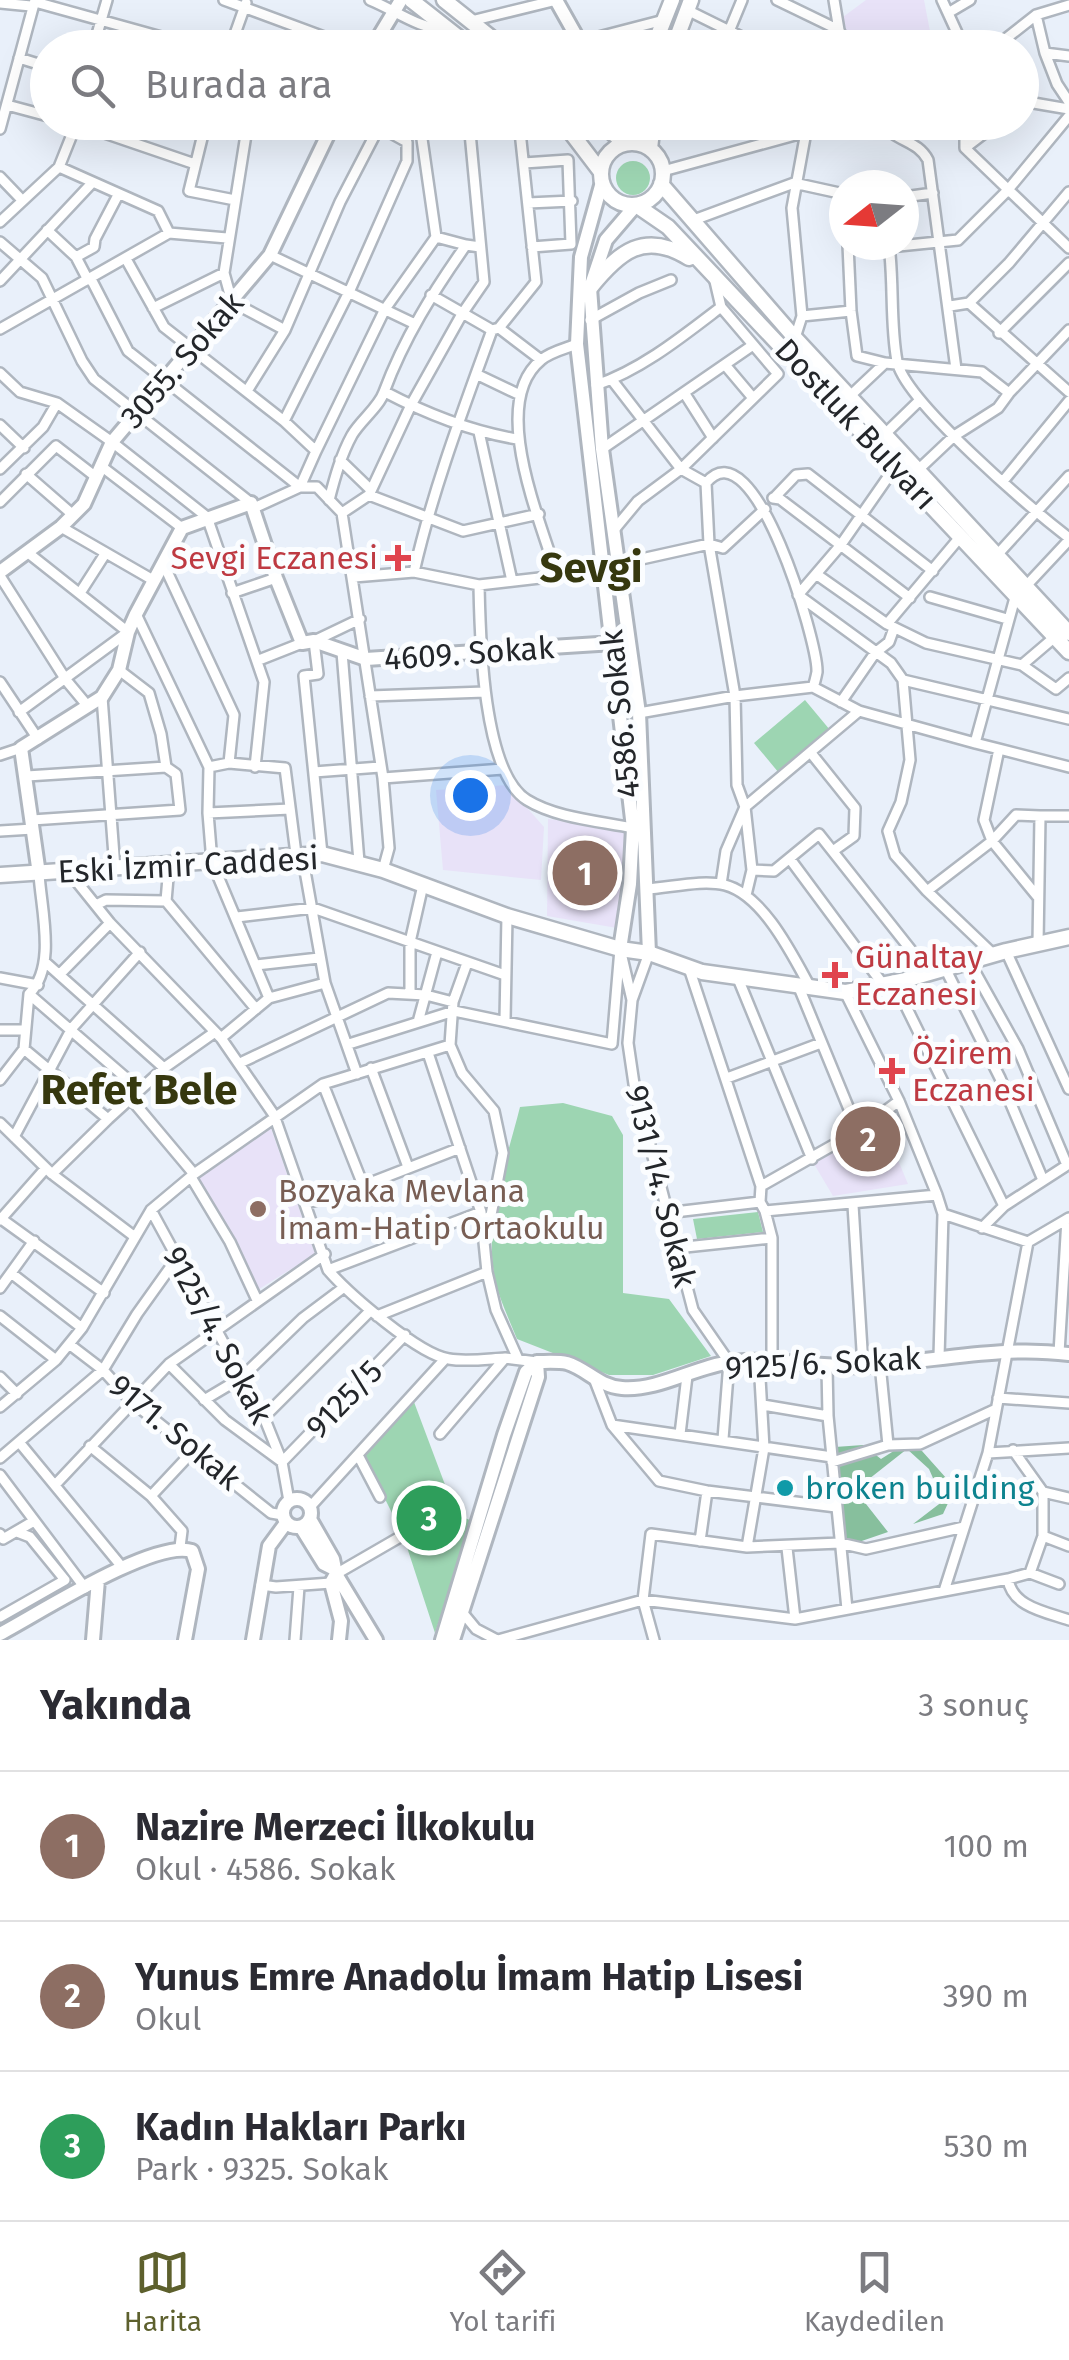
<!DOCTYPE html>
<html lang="tr">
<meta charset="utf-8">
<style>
:root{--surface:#fff;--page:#f2f2f3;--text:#2b2b33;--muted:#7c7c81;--line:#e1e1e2;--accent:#5d602d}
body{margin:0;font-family:"Fira Sans",sans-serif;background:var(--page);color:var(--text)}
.compass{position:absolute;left:829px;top:170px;width:90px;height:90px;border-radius:50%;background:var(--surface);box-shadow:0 10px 40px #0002;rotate:253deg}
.you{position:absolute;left:470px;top:795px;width:35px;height:35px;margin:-25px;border:8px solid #fff;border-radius:50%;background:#1a73e8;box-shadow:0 0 0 15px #1a73e833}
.badge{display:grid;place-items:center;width:65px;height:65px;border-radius:50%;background:var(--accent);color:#fff;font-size:32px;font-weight:700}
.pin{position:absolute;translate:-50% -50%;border:5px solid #fff;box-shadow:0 2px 10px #0006}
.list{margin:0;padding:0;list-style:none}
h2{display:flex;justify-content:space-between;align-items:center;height:130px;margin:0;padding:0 40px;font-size:42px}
h2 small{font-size:32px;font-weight:400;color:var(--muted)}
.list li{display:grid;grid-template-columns:65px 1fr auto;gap:30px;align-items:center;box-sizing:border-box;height:150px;padding:0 40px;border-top:2px solid var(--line)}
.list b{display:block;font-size:38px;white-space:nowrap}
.list p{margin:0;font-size:32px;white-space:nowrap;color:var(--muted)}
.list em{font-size:32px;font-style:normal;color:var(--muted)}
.icon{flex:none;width:55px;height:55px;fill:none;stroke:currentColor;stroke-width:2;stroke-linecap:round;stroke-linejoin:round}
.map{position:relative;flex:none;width:1069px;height:1640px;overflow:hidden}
.search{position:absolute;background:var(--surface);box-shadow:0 10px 40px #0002;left:30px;right:30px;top:30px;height:110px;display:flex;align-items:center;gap:25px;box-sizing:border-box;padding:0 35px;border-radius:55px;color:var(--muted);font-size:38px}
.sheet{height:580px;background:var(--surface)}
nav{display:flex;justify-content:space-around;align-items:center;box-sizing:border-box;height:140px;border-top:2px solid var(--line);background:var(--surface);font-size:28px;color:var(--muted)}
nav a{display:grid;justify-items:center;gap:5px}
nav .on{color:var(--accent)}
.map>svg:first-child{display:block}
.education{fill:#e8e2f8}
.green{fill:#9dd5b2}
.forest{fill:#87bf9d}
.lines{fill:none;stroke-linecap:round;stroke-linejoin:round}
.street-casing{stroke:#afb6bf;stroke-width:14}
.secondary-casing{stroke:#afb6bf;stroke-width:18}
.primary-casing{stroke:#afb6bf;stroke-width:19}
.street{stroke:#fff;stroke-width:9}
.secondary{stroke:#fff;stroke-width:12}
.primary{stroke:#fff;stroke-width:14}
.health-dot{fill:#e0444e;stroke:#fbfdff;stroke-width:4}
.education-dot{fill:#8d6e63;stroke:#fbfdff;stroke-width:4}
.culture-dot{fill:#0f9aa8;stroke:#fbfdff;stroke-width:4}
.labels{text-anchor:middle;stroke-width:10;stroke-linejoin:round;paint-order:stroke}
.street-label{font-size:32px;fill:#23262a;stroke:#fbfdff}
.health-label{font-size:32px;fill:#be3a42;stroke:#fbfdff;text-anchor:start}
.education-label{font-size:32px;fill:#785e54;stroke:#fbfdff;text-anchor:start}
.culture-label{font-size:32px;fill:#0d838f;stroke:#fbfdff;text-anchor:start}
.district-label{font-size:42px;font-weight:bold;fill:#36380f;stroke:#fbfdff}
</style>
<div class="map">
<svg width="1069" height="1640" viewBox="0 0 1069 1640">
<rect width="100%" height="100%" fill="#e9f0fa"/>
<path class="education" d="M866,0H924L933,47H851L843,17Z
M507,785L544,827L541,880L443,870L436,790Z
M548,819L628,829L617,928L547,916Z
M879,1115L908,1184L833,1196L814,1164Z
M268,1120L315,1254L256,1291L236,1244L196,1173Z"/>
<path class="green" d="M616 178a17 17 0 1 1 34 0a17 17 0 1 1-34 0Z
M805,700L830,730L779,773L754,743Z
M563,1103L612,1116L623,1135V1293L669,1299L711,1356L653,1375H609L517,1339C511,1324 504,1309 499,1294C479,1233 505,1167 520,1107Z
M758,1212L763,1232L697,1239L693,1219Z
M414,1402L456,1514L472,1521L435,1633L403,1535L364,1457Z"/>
<path class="forest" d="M863,1445L881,1459L900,1447L922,1451L955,1488L943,1514L913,1524L943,1501L929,1469L907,1449L855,1490L888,1532L850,1545L842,1543L835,1447Z"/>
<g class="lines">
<g class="street-casing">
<path id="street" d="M224,0L354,48
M370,0C393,9 421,30 445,29
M777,0L839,30
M834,0L839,30L847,48
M942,0L964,48
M35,2L201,48
M0,3L31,6
M687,10L764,48
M948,13L970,0
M1036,15L1045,53L1069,56
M471,21L557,0
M730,29L742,0
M93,48L107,0
M230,48L246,3
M422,48L432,30
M556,48L664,20
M994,48L1036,15L1069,5
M1045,53L1057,84L1069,102
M19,58L48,67
M1022,101L1069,109
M7,105L48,116
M72,122L195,164
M206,122L189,191L235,200
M248,122L224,273L232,302L285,330
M883,122C894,142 917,139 928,160L956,369
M965,122V148L1069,248
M0,129L35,0
M965,148L999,122
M524,163L568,160L571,244L532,247
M59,167L158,211L169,233
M663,171L806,132
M0,177L22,200
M904,197L933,193
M528,203L572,201
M691,221L794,183L844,194
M0,222L59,167L77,122
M47,230L76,257L88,280
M436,237L466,245
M0,242L42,278L82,361L94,379L251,503
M848,245L851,311L857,356L885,363L982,372L1009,393L1069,330
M889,245C894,283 890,324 897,361C904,401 1033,510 1069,538
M889,247L958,240L1007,191L1069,116
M270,255L413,323
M76,257L94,247L95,239L118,195
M126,259L164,327L284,421L316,451L300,487H317L342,513L383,778L389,848L383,870
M91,279L128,351L300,487L254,508
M0,281L91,184
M431,295L492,330
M969,303L1009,263L1069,192
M950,306L969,303L1069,392
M153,308L224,273
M802,316L851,311
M590,320L639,293L671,280
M499,328L541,360
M0,329L169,233L227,238
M999,333L1069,263
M795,338L802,316L792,208L806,132L802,122
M726,366L753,398
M0,373L20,392L57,403L112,442L207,517L264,682L255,767
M476,374L518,394
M612,380L681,469L706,483
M596,385C641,370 683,336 721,307
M247,391L285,330L340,202L380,125
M385,392C427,414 469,431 517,439
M685,394L713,438
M850,396L885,363
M284,421L350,290L407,161V142L371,122
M0,425L24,448
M479,432L512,581
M885,434L920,400
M602,449L753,345
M316,451L385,309L436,237L422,139L426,127L432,122
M340,460L371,490
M101,466L182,528
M895,467L840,546L798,595L891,663L903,680L910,760L901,802L888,831L895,855L927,891L994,955
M0,469L43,427L57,403
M918,470L954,436L998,408L1009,393
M26,474L72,514
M1004,480L1069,401
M706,483L709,544L735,696L737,785L745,807L752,870L746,895
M706,483C754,423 818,643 817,672C816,677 815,682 813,687
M369,495L463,531L539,514
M773,498L780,499L910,598
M774,498L796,475L808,474L933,571
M329,500C335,477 341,455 352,435C361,420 379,407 384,392C404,338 433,292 466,245L480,247
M0,502L56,446L96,477
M342,513L369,495L411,405L462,314L484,282L469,122
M61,527L153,580
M613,531L638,501L681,469L778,374L721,307L714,277
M961,536L887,624L926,643L1022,665L1056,689L1069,678
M998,554L1069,476
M163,563L234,715L229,763L209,767
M619,564L709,544L723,548L765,509
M414,572C433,489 463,410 492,330L499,328L536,282L519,122
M816,574L887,624
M0,576L66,680L86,704
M557,576C541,521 488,403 541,360C550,352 567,348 577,344
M354,577L414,572L479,585L557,576L602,565
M479,585C480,634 482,772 527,800C556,818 599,821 633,828
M1026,586L1069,540
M80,593L105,554
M232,593L276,578
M1016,594L975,743L999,749L984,820L992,841L1016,815L1040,816L1038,944
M930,597L1007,619
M136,614L209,767L208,813L212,862L269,998
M342,652L359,862
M259,660L302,643
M1022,665L1056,636
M903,680L1069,719
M0,682L38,739
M370,696L485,692
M102,697L115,869
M841,702L875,653L889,642L894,628
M19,712L128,632L27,552
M639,713L735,696L813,687L859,711L975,743
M999,749L1069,767
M811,753L855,808L854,836L833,851
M0,755L21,748
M229,763L285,768L296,854
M314,772L380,767
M27,776L166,767
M383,778L503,769
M208,813L290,809
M1040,816H1069
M32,820L180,810L176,774L166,767L161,734L149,693L119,670
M0,831L33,829
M302,854L325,983L357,1074
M322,854L304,676L318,674L314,641L360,619
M790,859L882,983
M169,866L166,901L256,1009
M752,870L774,871L819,834L930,974
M69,872L110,923L221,1038L274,1115L328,1270C348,1293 419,1355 449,1359C466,1362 487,1359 505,1358
M39,874C41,909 57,967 29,994L24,1049L108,1119L52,1174
M721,884L726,851L745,807L859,711
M646,889C669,888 702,879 725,885C763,895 792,954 810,987
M927,891L992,841L1037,896
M96,905L106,900L166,901
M237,917L313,908L505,975
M1006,951L1069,1089
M649,953L632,1000L628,1043L634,1084L693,1310L729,1362L723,1439
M622,957L632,1000
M45,962L164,1068
M467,963L453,1002L450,1045L462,1073L494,1111L503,1153L491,1215L483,1222
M970,963L1018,1049L1067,1165
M256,965L319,958
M689,968L761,1186L858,1131L899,1101
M946,970L1000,1078L1043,1180
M60,974L110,923
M737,976L812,1159
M0,978L38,985
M893,980L1004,1206
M798,985L858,1131
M410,992V942L423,885
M845,992L899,1101L937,1195
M29,994L140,1090
M505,1020L507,916
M418,1022L437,952
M0,1030H23
M221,1038L269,998L325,983
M349,1044L454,1011L612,1044L620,949
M428,1053L481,1212L487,1272L496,1310L518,1359
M240,1063L388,993L426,995L453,1002
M371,1068L408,1167
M727,1078L821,1043
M0,1080L24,1049
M323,1084L363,1185
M131,1099L194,1174
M108,1119L164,1068L215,1032
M0,1123L52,1174L135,1237
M14,1137L72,1028L140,952
M191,1177L230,1242L257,1300
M761,1186L760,1202L765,1211L937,1195L943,1214L1028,1242L1069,1218
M307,1203L357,1188L460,1148
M853,1205L863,1366
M151,1210L264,1417L282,1462L405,1335
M765,1211L772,1238V1362
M666,1213L760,1202
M0,1218L104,1293
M0,1220L46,1168
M982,1228L1004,1206L1069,1164
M676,1248L772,1238
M328,1270L481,1212
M11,1273L82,1328
M0,1288L34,1241
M0,1316L56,1360
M377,1316L487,1272
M69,1344L103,1370L131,1401L271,1513L283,1515
M1059,1353L1067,1219
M939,1357L943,1214
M169,1364L225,1420L282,1462L289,1501
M880,1364L888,1445
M827,1367L828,1416L847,1609
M0,1377L17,1394
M595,1381L612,1425L659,1481L707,1491L836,1507
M998,1398L1069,1403
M204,1400L241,1378L303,1318L343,1288
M763,1405L828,1416
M0,1407L56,1360L82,1328L151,1210L194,1174L323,1084L450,1045
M264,1417L370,1311
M612,1425L832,1457
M440,1434L505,1358L537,1362
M680,1434L687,1376
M19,1442L122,1567
M90,1446L151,1496L182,1531L180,1547
M1013,1450L1043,1492L1069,1498
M988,1453L1069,1448
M359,1457L380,1497
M0,1458L103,1370L137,1314L177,1258
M832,1462L888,1445L920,1444L996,1409
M0,1475L85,1588
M55,1485L169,1364L325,1254
M1043,1492V1536L1069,1546
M151,1496L195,1449
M310,1507L445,1359
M0,1534L3,1539L34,1521
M700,1541L707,1491
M747,1547L764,1448L759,1361
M787,1548L795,1619
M1030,1573L1043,1536
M336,1574L400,1537
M1008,1579L1030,1573L1059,1584
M261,1585L276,1587L331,1583
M944,1591L988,1453L1028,1242
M462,1612L476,1629L497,1640
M0,1617L65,1580L30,1537L17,1532
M295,1640L299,1587
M498,1640L643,1600L795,1619L1008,1579C1012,1607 1046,1612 1069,1620
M654,1640L643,1600L651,1534L747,1547L840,1543L866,1549L964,1527"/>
</g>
<g class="secondary-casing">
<path id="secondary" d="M556,0L583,48
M372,48L401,0
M602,182L581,257L577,344L633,828L630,884L620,949
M636,205L606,240L590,288L602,449L639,713L649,953
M0,572L61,527L84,504L112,442L270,255L334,122
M39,874L21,748L102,697L119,670L128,632L136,614L182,528L251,503L276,578L302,643L314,641L366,659L614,643
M537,1362C546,1362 558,1361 567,1363C587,1369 598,1386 622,1388C660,1391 697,1365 733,1362C776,1357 820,1368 863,1366C934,1362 998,1345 1069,1354
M283 1513a14 14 0 1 1 28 0a14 14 0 1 1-28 0Z
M310,1519L333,1559L336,1574L376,1640
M301,1527L324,1564L334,1569
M336,1574L331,1583L341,1621L339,1640
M0,1634C38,1614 154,1539 192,1551L198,1569L185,1640
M93,1640L98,1580
M253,1640L269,1546L286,1523
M442,1640L504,1435L526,1372L537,1362
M453,1640L538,1377L537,1362"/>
</g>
<g class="primary-casing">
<path id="primary" d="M411,0L472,48
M444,0L504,48
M653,48L672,0
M673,48L691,0
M563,122L601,172
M599,122L625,143L631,122
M601 174a31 31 0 1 1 62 0a31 31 0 1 1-62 0Z
M650,149L653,122
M661,184L795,338L1069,633
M636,205L668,227L1069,652
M590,288C619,252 644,230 689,258
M0,875L322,854L383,870L507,916L620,949L649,953L702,972L845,992L905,980L1006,951L1069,937"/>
</g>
<use href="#street" class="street"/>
<use href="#secondary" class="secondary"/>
<use href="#primary" class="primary"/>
</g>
<g class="health-dot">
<path d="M393 543h10v10h10v10h-10v10h-10v-10h-10v-10h10z"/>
<path d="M830 960h10v10h10v10h-10v10h-10v-10h-10v-10h10z"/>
<path d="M887 1056h10v10h10v10h-10v10h-10v-10h-10v-10h10z"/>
</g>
<circle class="education-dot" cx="258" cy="1209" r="10"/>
<circle class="culture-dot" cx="785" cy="1488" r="10"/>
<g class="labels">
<g class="street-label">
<text transform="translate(182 360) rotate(-49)" y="11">3055. Sokak</text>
<text transform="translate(856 424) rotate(47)" y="11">Dostluk Bulvarı</text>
<text transform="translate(469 653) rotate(-4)" y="11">4609. Sokak</text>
<text transform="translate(620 714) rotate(-96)" y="11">4586. Sokak</text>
<text transform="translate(188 865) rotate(-3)" y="11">Eski İzmir Caddesi</text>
<text transform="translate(661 1186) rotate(76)" y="11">9131/14. Sokak</text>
<text transform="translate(218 1335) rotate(62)" y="11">9125/4. Sokak</text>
<text transform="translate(823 1363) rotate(-3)" y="11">9125/6. Sokak</text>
<text transform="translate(344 1399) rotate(-46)" y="11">9125/5</text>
<text transform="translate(175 1432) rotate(40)" y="11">9171. Sokak</text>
</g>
<g class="health-label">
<text x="378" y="569" text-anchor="end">Sevgi Eczanesi</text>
<text x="855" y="968">Günaltay<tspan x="855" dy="37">Eczanesi</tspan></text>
<text x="912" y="1064">Özirem<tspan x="912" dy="37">Eczanesi</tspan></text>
</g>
<g class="education-label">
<text x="278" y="1202">Bozyaka Mevlana<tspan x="278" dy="37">İmam-Hatip Ortaokulu</tspan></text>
</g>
<g class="culture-label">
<text x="805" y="1499">broken building</text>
</g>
<g class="district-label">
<text x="591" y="582">Sevgi</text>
<text x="139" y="1104">Refet Bele</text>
</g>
</g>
</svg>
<svg class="compass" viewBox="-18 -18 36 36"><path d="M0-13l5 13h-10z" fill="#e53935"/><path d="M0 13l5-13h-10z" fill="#7c7c81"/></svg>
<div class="you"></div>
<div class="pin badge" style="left:585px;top:873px;background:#8d6e63">1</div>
<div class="pin badge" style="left:868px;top:1139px;background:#8d6e63">2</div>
<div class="pin badge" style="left:429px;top:1518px;background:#2e9e5b">3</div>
<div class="search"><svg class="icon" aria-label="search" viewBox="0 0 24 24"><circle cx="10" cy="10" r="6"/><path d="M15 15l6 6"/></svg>Burada ara</div>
</div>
<section class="sheet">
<h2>Yakında<small>3 sonuç</small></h2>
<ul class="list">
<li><span class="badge" style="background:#8d6e63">1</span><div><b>Nazire Merzeci İlkokulu</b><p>Okul · 4586. Sokak</p></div><em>100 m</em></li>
<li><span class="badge" style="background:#8d6e63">2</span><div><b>Yunus Emre Anadolu İmam Hatip Lisesi</b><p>Okul</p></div><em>390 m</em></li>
<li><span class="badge" style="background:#2e9e5b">3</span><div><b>Kadın Hakları Parkı</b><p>Park · 9325. Sokak</p></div><em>530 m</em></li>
</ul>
</section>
<nav>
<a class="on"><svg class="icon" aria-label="map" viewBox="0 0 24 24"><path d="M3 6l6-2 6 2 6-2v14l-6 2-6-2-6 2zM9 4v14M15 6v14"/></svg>Harita</a>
<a><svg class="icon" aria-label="directions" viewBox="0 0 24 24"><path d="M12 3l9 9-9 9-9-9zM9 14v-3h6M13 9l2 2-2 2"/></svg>Yol tarifi</a>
<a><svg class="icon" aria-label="saved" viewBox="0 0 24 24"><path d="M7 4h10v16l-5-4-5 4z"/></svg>Kaydedilen</a>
</nav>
